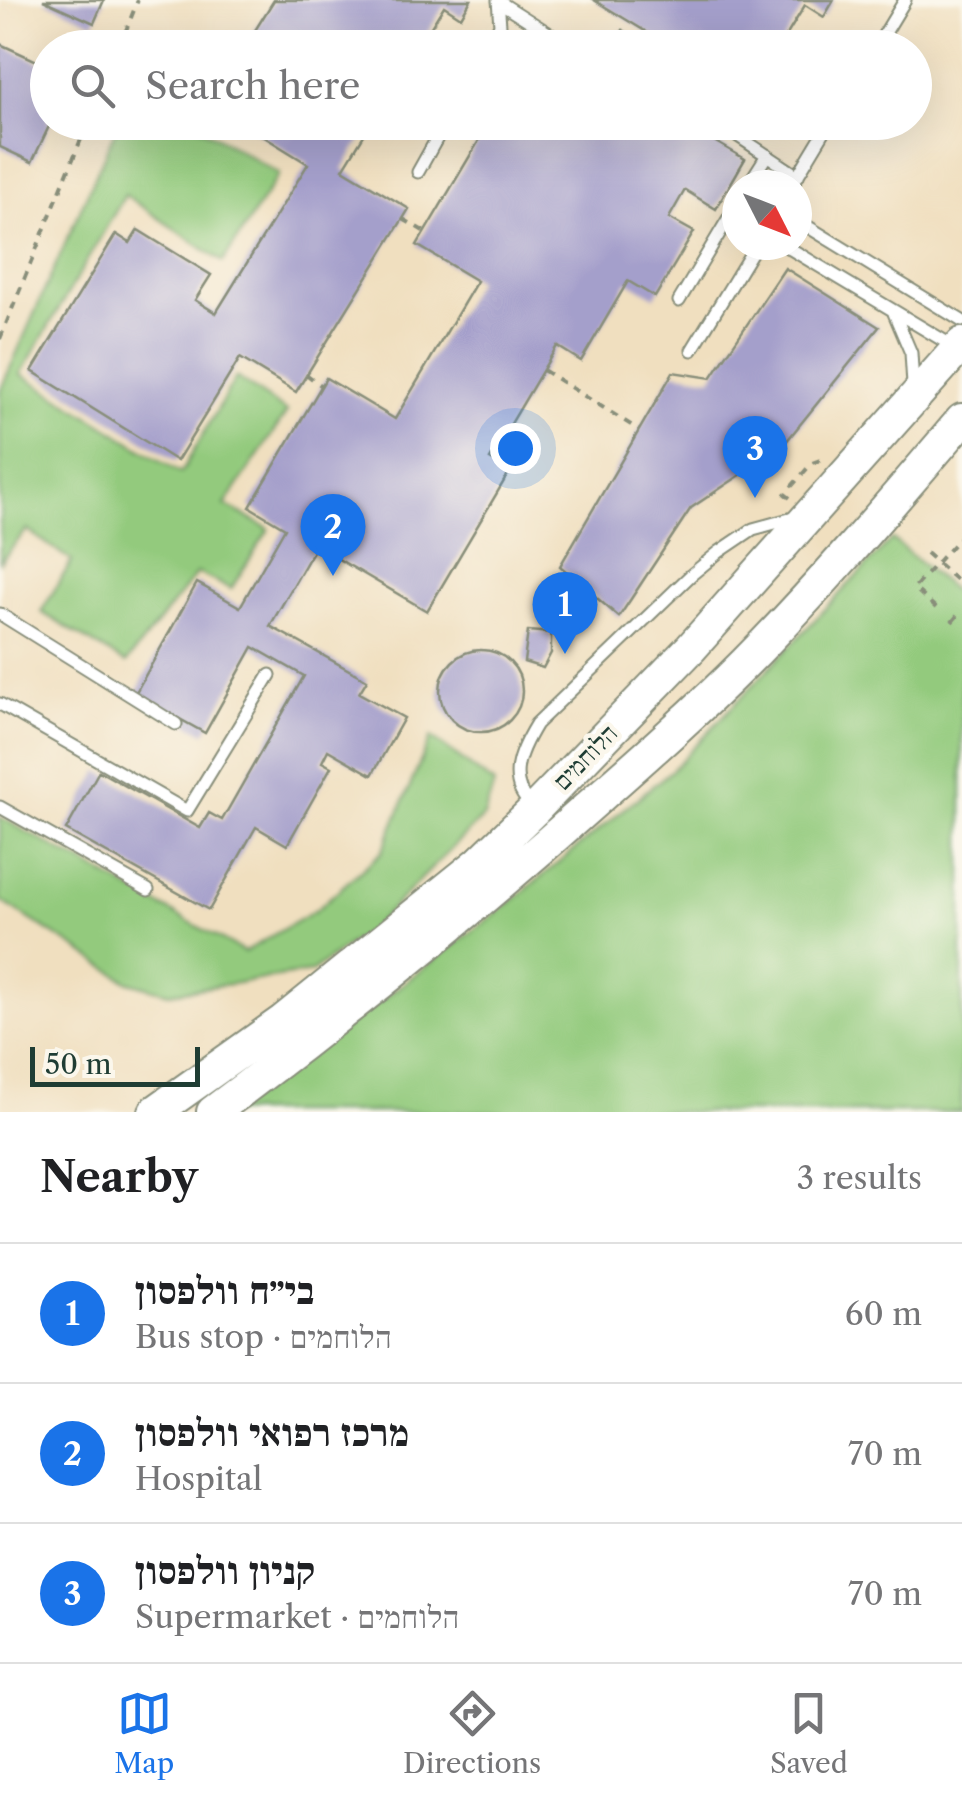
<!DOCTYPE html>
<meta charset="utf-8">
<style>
:root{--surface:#fff;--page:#f6f6f6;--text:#202124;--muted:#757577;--line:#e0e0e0;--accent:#1a73e8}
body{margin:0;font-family:"Libre Caslon Text","Frank Ruhl Libre",serif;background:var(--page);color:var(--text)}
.compass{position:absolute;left:722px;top:170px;width:90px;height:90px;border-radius:50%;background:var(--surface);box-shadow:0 10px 40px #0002;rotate:132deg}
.scale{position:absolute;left:30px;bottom:25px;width:170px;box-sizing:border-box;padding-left:10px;border:5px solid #1f3d34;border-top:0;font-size:28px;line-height:35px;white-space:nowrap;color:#1f3d34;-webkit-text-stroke:8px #fbf7ec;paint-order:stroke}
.you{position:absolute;left:515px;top:448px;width:35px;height:35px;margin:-25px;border:8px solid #fff;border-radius:50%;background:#1a73e8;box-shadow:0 0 0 15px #1a73e833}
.badge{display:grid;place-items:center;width:65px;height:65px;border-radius:50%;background:var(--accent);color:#fff;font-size:32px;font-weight:700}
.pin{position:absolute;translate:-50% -82px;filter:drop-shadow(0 2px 5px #0008)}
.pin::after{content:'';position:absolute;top:52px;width:35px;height:30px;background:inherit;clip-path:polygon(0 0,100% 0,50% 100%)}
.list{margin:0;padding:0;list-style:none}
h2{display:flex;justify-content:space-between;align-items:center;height:130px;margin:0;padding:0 40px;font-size:42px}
h2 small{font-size:32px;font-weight:400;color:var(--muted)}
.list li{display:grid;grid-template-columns:65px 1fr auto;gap:30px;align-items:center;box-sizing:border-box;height:140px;padding:0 40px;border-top:2px solid var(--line)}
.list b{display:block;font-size:38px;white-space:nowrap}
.list p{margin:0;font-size:32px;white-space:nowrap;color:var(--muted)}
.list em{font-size:32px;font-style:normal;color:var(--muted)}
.icon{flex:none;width:55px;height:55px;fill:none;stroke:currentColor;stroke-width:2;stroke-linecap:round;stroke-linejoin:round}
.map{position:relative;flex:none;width:962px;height:1112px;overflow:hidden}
.search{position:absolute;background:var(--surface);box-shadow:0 10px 40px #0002;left:30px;right:30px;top:30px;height:110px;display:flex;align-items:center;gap:25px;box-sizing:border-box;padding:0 35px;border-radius:55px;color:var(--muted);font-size:38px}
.sheet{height:550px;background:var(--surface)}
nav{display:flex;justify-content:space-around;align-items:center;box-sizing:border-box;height:140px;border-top:2px solid var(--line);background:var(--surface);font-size:28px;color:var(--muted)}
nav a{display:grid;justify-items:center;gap:5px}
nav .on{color:var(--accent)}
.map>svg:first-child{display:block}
.green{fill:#93ca7d;stroke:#598458;stroke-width:2.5}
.building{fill:#a49fcb}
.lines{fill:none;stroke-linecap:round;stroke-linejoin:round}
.service-casing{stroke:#888e7a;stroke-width:15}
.secondary-casing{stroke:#888e7a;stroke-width:36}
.path{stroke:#888e7a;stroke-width:4;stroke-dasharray:8 8;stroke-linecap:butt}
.service{stroke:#fff;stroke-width:11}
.secondary{stroke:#fff;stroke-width:32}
.labels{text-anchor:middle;stroke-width:9;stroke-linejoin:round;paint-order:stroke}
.street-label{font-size:25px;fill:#1f3d34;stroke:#fbf7ec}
</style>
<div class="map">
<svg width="962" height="1112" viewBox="0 0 962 1112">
<rect width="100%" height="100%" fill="#fbf7ec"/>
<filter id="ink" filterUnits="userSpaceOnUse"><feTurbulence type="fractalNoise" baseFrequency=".01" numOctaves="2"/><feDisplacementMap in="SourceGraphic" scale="20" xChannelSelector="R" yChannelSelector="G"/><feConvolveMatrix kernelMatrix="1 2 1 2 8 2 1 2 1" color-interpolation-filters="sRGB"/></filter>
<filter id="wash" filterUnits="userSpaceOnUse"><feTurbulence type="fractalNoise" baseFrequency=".0048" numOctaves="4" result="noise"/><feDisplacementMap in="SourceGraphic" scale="40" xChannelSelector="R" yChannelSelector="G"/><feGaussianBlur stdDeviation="2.25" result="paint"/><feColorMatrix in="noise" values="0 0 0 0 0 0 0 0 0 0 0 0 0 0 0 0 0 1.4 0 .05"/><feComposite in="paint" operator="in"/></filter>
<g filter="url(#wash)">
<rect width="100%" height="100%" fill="#f0dfbf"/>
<path class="green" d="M119,122L193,123L279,174L223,262L125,195L21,374L181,473L236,377L287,412L225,505L269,529L231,589L197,573L126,663L41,612L72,561L27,530L0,562V391Z
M892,539L962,598V1112H233L507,905L672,770Z
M431,737L494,784L484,816L373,927L311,972L169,993L129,982L0,900V817L244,952L316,910L382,852Z"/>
<g id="blocks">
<path class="building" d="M43,0H104L94,23Z
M274,0H471L461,17L444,6L418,48H244Z
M594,0H834L824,17L805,5L779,48H673Z
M623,30L653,48H612Z
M0,44L48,66V122H51L32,162L0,147Z
M240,122H372L343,169L409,209L296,392L240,358L177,461L32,371L116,234L130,243L138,230L211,275L195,300L216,313L308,164Z
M490,122H718L709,138L745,159L716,209L685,190L669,218L694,232L655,297L628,281L581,361L557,346L490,459L510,471L427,611L316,546L270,626L367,680L359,693L404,718L372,775L328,750L322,762L331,767L287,845L256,827L209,910L66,830L99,771L200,828L209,813L222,820L304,676L253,647L205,733L135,694L197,583L240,607L285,528L250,507L326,378L395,419L477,281L417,245Z
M785,268L879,327L781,448L691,508L619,617L560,566L673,372L711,378Z
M528,631L551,633V653L543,668L524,662Z
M440 691a41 41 0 1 1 82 0a41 41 0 1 1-82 0Z"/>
</g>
</g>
<g filter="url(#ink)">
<use href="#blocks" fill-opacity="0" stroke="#888e7a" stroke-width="2.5"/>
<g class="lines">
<g class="service-casing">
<path id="service" d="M498,1L572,48
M488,48L500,25L498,0
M876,48L905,0
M732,132L798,176
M418,172L446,122
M748,185L767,155
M792,185L830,122
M797,220L962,321
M784,245L956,348
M679,301L737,204
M894,313L911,353L913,385
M692,350L756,245
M0,614L176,724
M0,704L187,811L270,675
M0,807L148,890
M533,807C505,782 519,752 536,724L691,575L719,552L753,529L797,517"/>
</g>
<g class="secondary-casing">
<path id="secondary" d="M155,1112L283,1021L479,863L535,809L691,648L962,344
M213,1112C345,1014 472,911 595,801C646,756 697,711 745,663C821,586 892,502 962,420"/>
</g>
<path class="path" d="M119,48L138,0
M403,219L425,232
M0,339L88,122
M543,370L639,430
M306,374L322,386
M790,498L785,494L812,463L820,460
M926,553L962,585
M936,608L914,588L962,535
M952,622L962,610"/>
<use href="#service" class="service"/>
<use href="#secondary" class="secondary"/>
</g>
</g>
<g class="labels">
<g class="street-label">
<text transform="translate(585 757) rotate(-46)" y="9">הלוחמים</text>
</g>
</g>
</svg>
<svg class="compass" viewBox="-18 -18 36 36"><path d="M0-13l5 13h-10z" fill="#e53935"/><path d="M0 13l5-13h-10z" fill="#757577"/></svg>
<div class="scale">50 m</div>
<div class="you"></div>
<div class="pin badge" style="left:565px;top:654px">1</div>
<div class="pin badge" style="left:333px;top:576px">2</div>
<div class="pin badge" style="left:755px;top:498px">3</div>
<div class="search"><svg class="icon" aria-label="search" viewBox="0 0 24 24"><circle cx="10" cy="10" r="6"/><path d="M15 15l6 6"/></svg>Search here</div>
</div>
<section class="sheet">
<h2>Nearby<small>3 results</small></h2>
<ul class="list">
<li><span class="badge">1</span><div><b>בי״ח וולפסון</b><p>Bus stop · הלוחמים</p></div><em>60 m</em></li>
<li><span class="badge">2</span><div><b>מרכז רפואי וולפסון</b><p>Hospital</p></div><em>70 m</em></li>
<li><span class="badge">3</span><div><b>קניון וולפסון</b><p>Supermarket · הלוחמים</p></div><em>70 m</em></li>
</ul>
</section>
<nav>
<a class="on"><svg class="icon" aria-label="map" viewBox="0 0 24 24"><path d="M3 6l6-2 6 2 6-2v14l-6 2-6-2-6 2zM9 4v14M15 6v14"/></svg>Map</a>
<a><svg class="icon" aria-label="directions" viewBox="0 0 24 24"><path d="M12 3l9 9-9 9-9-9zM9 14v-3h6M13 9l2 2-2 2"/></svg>Directions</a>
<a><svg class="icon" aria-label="saved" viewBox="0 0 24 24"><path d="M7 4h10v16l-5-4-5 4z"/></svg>Saved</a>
</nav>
